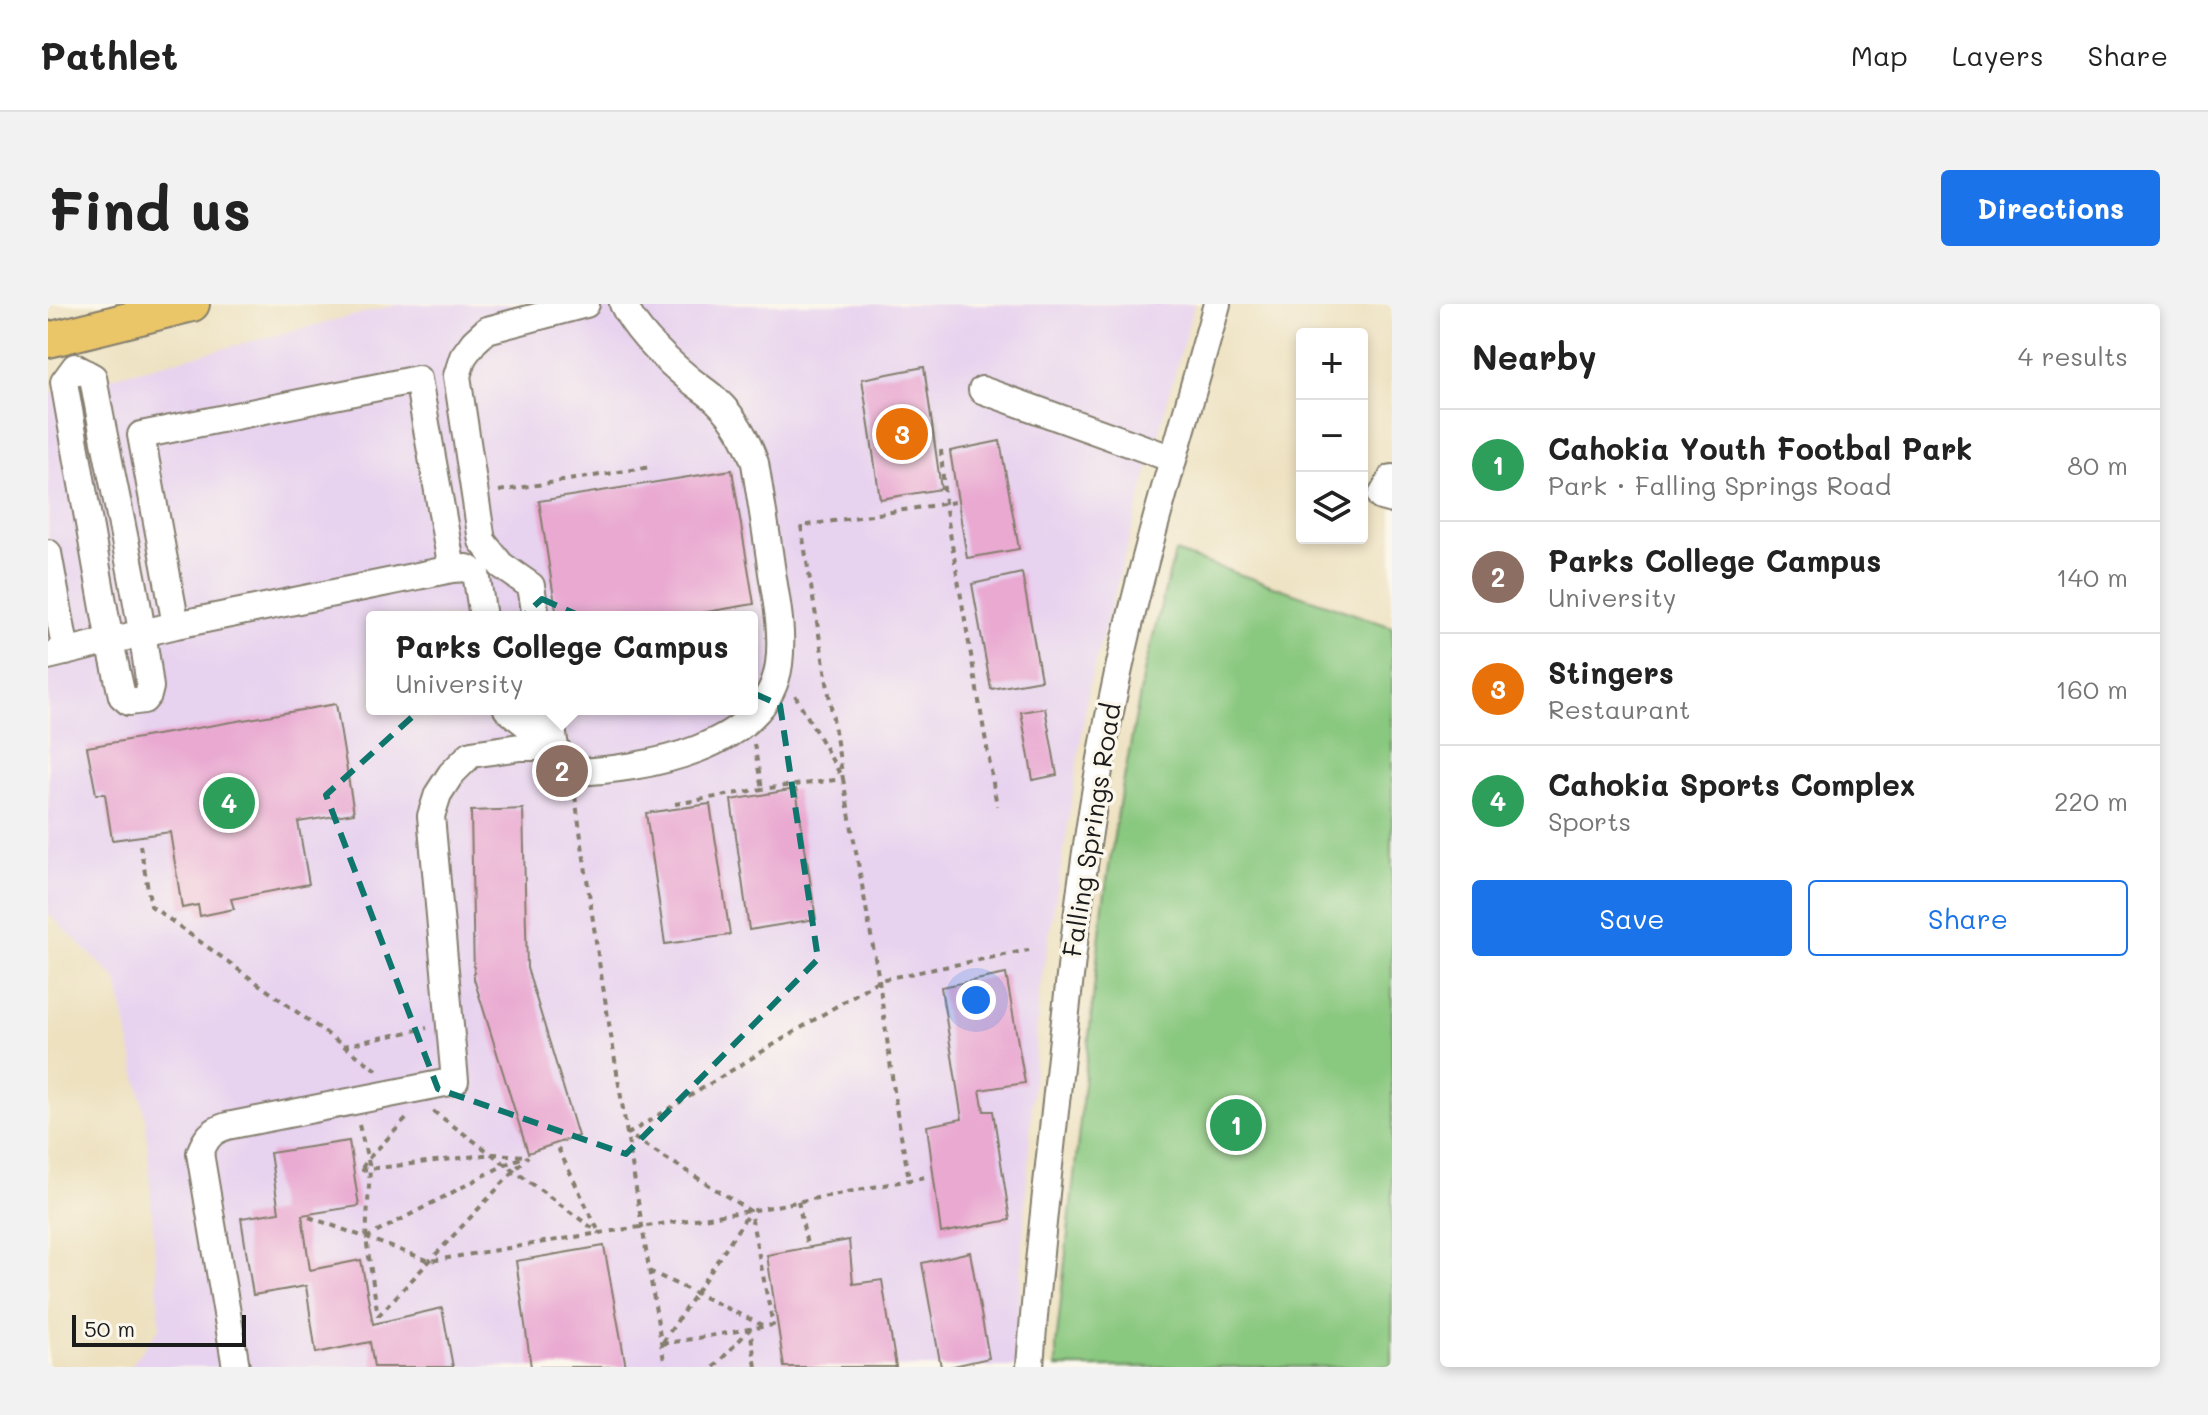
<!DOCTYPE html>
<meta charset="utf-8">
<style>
:root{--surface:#fff;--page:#f2f2f2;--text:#222;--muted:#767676;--line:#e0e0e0;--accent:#1a73e8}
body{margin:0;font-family:Mali,sans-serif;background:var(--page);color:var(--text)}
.controls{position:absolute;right:24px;top:24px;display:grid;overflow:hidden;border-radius:8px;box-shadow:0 4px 12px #0003}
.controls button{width:72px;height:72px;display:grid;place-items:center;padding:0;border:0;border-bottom:2px solid var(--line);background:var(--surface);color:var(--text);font:40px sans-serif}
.scale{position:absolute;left:24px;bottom:20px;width:174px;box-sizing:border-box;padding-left:8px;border:4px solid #1c1c1c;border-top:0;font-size:22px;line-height:28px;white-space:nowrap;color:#1c1c1c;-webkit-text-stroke:6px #fbf7ec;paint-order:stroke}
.you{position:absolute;left:928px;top:696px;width:28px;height:28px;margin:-20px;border:6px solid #fff;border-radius:50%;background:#1a73e8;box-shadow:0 0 0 12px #1a73e833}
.badge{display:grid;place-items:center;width:52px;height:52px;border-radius:50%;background:var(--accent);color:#fff;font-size:26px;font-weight:700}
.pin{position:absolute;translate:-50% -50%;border:4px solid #fff;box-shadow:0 2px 8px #0006}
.popup{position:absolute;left:318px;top:307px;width:392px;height:104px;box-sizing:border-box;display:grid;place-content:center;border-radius:8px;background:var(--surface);filter:drop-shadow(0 2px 6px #0005);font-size:26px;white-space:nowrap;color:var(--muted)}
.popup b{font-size:30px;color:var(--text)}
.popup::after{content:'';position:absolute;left:50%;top:100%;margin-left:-16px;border:16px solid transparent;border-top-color:var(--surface)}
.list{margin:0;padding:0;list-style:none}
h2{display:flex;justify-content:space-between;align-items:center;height:104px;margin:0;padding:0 32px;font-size:34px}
h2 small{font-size:26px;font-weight:400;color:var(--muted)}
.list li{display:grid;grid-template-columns:52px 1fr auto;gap:24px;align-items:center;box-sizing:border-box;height:112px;padding:0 32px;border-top:2px solid var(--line)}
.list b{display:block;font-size:30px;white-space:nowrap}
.list p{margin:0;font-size:26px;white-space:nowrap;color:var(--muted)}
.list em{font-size:26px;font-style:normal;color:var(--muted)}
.actions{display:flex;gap:16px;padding:24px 32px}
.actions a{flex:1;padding:18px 0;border:2px solid var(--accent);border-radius:8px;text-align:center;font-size:28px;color:var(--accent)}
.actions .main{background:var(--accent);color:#fff}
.icon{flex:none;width:44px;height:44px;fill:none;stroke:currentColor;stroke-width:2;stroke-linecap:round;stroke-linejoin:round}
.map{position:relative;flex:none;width:1344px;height:1063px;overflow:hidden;border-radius:8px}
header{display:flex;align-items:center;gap:48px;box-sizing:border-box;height:112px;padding:0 40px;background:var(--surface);border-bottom:2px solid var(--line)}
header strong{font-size:38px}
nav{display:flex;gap:44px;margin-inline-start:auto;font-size:28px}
.intro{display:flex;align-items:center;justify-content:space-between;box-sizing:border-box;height:192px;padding:0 48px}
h1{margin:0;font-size:56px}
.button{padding:20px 36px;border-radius:8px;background:var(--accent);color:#fff;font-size:28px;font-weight:700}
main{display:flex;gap:48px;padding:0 48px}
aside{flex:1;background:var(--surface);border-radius:8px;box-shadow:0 4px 12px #0003}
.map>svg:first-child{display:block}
.built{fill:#e7d2ef;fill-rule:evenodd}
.green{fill:#89c87f;stroke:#52724e;stroke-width:2}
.building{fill:#e9a9d1}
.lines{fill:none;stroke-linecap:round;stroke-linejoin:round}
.minor-casing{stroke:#847e6e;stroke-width:30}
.major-casing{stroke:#847e6e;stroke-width:38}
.path{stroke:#847e6e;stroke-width:4;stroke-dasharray:6 6;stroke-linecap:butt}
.minor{stroke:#fff;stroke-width:26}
.major{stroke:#ebc669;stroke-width:34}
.marked{fill:none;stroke:#0f766e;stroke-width:6;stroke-dasharray:16 10;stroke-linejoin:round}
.labels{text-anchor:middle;stroke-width:7;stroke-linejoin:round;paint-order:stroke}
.street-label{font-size:26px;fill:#1c1c1c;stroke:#fbf7ec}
</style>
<header>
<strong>Pathlet</strong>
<nav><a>Map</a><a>Layers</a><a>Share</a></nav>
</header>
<div class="intro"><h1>Find us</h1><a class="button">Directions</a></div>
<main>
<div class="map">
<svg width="1344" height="1063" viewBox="0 0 1344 1063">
<rect width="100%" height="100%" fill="#fbf7ec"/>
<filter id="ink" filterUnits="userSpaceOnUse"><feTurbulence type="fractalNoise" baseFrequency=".0125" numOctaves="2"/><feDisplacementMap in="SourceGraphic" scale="16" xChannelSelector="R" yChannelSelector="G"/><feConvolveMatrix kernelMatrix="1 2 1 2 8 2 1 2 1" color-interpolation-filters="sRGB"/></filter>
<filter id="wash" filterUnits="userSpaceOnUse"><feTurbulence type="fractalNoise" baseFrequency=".006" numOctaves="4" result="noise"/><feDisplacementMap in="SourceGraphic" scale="32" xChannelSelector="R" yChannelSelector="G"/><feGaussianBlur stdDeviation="1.8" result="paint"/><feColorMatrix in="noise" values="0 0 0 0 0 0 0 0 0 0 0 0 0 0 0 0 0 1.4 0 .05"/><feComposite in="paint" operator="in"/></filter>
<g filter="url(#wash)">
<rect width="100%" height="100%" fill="#ede1c0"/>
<path class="built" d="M351,0H1146L1041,382L1015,552L991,689L967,1063H82L112,1023L98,818L69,676L0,609V89ZM324,313H704V405H324Z"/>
<path class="green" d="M1127,248L1344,323V1063H1008V1042L1055,601L1070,506L1097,363Z"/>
<g id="blocks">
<path class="building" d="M876,63L893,185L832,195L814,75Z
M952,137L971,245L919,254L902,147Z
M684,166L706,300L629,313H509L491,197Z
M974,269L993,376L943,385L924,280Z
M288,400L306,509L250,518L261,580L183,595L186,605L152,612L150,601L134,604L122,528L64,536L57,490H48L39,443Z
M997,404L1009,471L985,476L973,408Z
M748,485L768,615L701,626L683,496Z
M662,500L682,631L617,640L598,509Z
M475,505L479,664L530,832L480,849L426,675L423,507Z
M958,670L977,779L932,786L936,807H945L962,916L893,929L879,822L914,815L893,683Z
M301,837L311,902L254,911L262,966L313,956L325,1020L394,1004L405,1063H326L322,1038L268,1049L258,982L205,991L193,914L231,908L222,849Z
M801,936L805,980L834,976L848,1063H736L719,951Z
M556,942L578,1063H483L468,957Z
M922,948L941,1054L901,1063H893L874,959Z"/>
</g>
</g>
<g filter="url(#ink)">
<use href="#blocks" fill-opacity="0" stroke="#847e6e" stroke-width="2"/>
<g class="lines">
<g class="minor-casing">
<path id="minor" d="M27,63L45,73C63,177 89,279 102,383L100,391L96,396L81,398L74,392L62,338L16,78Z
M934,86L1125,155
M1344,174L1333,193L1344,196
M0,249L18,348
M404,265L419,264L428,269L435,313
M488,313L483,282L453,261L434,237L409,72L415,53L426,38L439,26L538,0
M0,352L128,321L404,265L370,75L93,131L128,321
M459,405L507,443
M501,405L507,443L524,468C593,466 720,445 731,360C735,329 729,299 724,269C719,232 713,196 707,159C699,136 687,114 669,97C660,88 649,82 640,74C616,54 588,28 575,0
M188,1063L152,849C158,834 163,827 179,822L407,777L383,512L390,490L403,470L423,450L472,443H507
M982,1063C989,962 1001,862 1012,762C1026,632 1041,502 1069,374C1096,247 1135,125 1169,0"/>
</g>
<g class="major-casing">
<path id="major" d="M0,36L144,0"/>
</g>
<path class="path" d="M893,146L897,200L949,502
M451,187L603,163
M747,391L795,475L831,676L849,809L861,875
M706,440L714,485
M527,492L551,658L617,1063
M627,500L714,485L795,475L753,222L907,198
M92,541L103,602L329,766
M295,742L379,724
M385,807L551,929
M311,821L322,864L318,934L330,1012
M510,844L550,926
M314,864L320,855L362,811
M313,866L445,850L477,852
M750,897L759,941
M261,913L382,957L551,929L702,907L877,873
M318,934L458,860L478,852
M601,967L714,1021
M330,1012L480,852
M615,1038L701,909
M614,1040L725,1021L702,907L580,830L831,676L981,646
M666,1063L702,1025L708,1063"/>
<use href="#minor" class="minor"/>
<use href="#major" class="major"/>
</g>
</g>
<path class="marked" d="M494,295L732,401L770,655L578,850L390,785L278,491Z"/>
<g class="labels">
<g class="street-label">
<text transform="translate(1044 526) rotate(-81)" y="9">Falling Springs Road</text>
</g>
</g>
</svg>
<div class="controls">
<button>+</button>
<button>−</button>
<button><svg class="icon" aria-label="layers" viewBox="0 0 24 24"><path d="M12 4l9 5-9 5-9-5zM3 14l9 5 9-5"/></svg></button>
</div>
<div class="scale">50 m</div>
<div class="you"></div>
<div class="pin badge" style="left:1188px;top:821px;background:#2e9e5b">1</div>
<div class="pin badge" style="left:514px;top:467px;background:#8d6e63">2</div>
<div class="popup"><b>Parks College Campus</b>University</div>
<div class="pin badge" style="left:854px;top:130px;background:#e8710a">3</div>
<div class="pin badge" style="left:181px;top:499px;background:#2e9e5b">4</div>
</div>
<aside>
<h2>Nearby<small>4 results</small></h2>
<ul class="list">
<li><span class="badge" style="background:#2e9e5b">1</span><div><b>Cahokia Youth Footbal Park</b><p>Park · Falling Springs Road</p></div><em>80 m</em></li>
<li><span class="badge" style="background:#8d6e63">2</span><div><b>Parks College Campus</b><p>University</p></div><em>140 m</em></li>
<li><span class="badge" style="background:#e8710a">3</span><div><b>Stingers</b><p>Restaurant</p></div><em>160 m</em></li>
<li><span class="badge" style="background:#2e9e5b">4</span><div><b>Cahokia Sports Complex</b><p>Sports</p></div><em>220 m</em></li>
</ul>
<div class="actions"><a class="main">Save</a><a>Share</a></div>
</aside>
</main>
